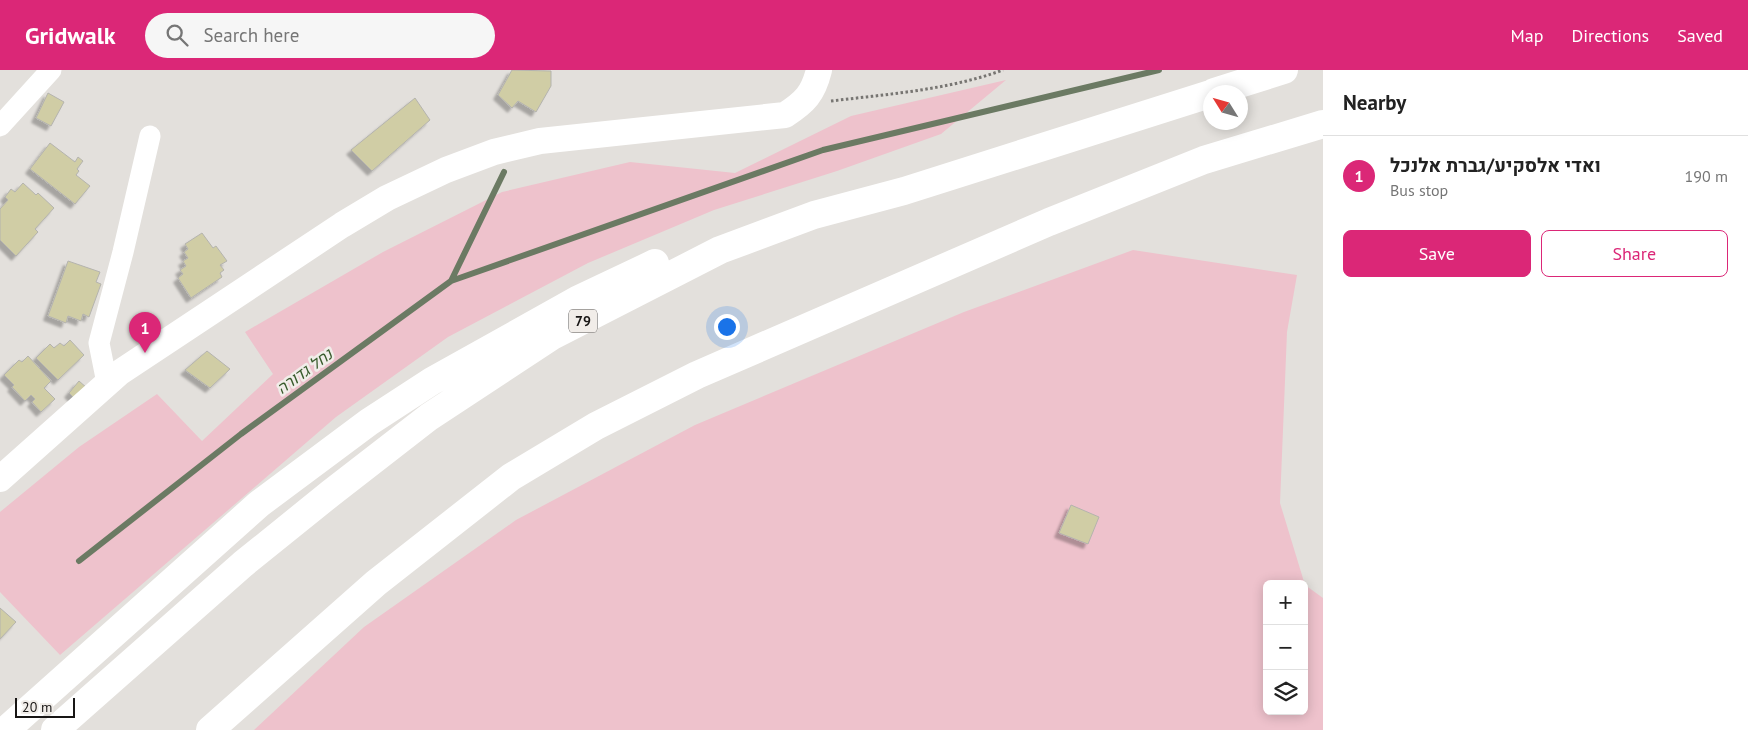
<!DOCTYPE html>
<meta charset="utf-8">
<style>
:root{--surface:#fff;--page:#f6f6f6;--text:#222;--muted:#767676;--line:#e0e0e0;--accent:#db2777}
body{margin:0;font-family:"PT Sans",Heebo,sans-serif;background:var(--page);color:var(--text)}
.controls{position:absolute;right:15px;bottom:15px;display:grid;overflow:hidden;border-radius:8px;box-shadow:0 2px 12px #0003}
.controls button{width:45px;height:45px;display:grid;place-items:center;padding:0;border:0;border-bottom:1px solid var(--line);background:var(--surface);color:var(--text);font:25px sans-serif}
.compass{position:absolute;left:1203px;top:15px;width:45px;height:45px;border-radius:50%;background:var(--surface);box-shadow:0 2px 12px #0003;rotate:307deg}
.scale{position:absolute;left:15px;bottom:12px;width:60px;box-sizing:border-box;padding-left:5px;border:2px solid #181615;border-top:0;font-size:14px;line-height:18px;white-space:nowrap;color:#181615;-webkit-text-stroke:4px #f1ede9;paint-order:stroke}
.you{position:absolute;left:726px;top:256px;width:18px;height:18px;margin:-12px;border:4px solid #fff;border-radius:50%;background:#1a73e8;box-shadow:0 0 0 8px #1a73e833}
.badge{display:grid;place-items:center;width:32px;height:32px;border-radius:50%;background:var(--accent);color:#fff;font-size:16px;font-weight:700}
.pin{position:absolute;translate:-50% -41px;filter:drop-shadow(0 1px 2px #0008)}
.pin::after{content:'';position:absolute;top:26px;width:18px;height:15px;background:inherit;clip-path:polygon(0 0,100% 0,50% 100%)}
.list{margin:0;padding:0;list-style:none}
h2{display:flex;justify-content:space-between;align-items:center;height:65px;margin:0;padding:0 20px;font-size:21px}
h2 small{font-size:16px;font-weight:400;color:var(--muted)}
.list li{display:grid;grid-template-columns:32px 1fr auto;gap:15px;align-items:center;box-sizing:border-box;height:80px;padding:0 20px;border-top:1px solid var(--line)}
.list b{display:block;font-size:19px;white-space:nowrap}
.list p{margin:0;font-size:16px;white-space:nowrap;color:var(--muted)}
.list em{font-size:16px;font-style:normal;color:var(--muted)}
.actions{display:flex;gap:10px;padding:15px 20px}
.actions a{flex:1;padding:11px 0;border:1px solid var(--accent);border-radius:8px;text-align:center;font-size:18px;color:var(--accent)}
.actions .main{background:var(--accent);color:#fff}
.icon{flex:none;width:28px;height:28px;fill:none;stroke:currentColor;stroke-width:2;stroke-linecap:round;stroke-linejoin:round}
.map{position:relative;flex:none;width:1323px;height:660px;overflow:hidden}
header{display:flex;align-items:center;gap:30px;box-sizing:border-box;height:70px;padding:0 25px;background:var(--accent);color:#fff}
header strong{font-size:24px}
nav{display:flex;gap:28px;margin-inline-start:auto;font-size:18px}
.search{width:350px;height:45px;background:var(--page);display:flex;align-items:center;gap:12px;box-sizing:border-box;padding:0 18px;border-radius:28px;color:var(--muted);font-size:19px}
main{display:flex}
aside{flex:1;background:var(--surface)}
.map>svg:first-child{display:block}
.green{fill:#eec2cc;fill-rule:evenodd}
.lines{fill:none;stroke-linecap:round;stroke-linejoin:round}
.stream{stroke:#6b7a63;stroke-width:6}
.building{fill:#d0cda5;stroke:#b4b3ae;filter:url(#shadow)}
.path{stroke:#777572;stroke-width:3;stroke-dasharray:2.5 2.5;stroke-linecap:butt}
.minor{stroke:#fff;stroke-width:21}
.tertiary{stroke:#fff;stroke-width:26}
.trunk{stroke:#fff;stroke-width:28}
.labels{text-anchor:middle;stroke-width:5;stroke-linejoin:round;paint-order:stroke}
.shield{fill:#f1ede9;stroke:#595655;stroke-width:1}
.shield-label{font-size:14px;font-weight:bold;fill:#181615}
.water-label{font-size:16px;font-style:italic;fill:#395b2c;stroke:#f1ede9}
</style>
<header>
<strong>Gridwalk</strong>
<div class="search"><svg class="icon" aria-label="search" viewBox="0 0 24 24"><circle cx="10" cy="10" r="6"/><path d="M15 15l6 6"/></svg>Search here</div>
<nav><a>Map</a><a>Directions</a><a>Saved</a></nav>
</header>
<main>
<div class="map">
<svg width="1323" height="660" viewBox="0 0 1323 660">
<defs>
<filter id="shadow"><feDropShadow dx="-4.5" dy="4.5" stdDeviation="1" flood-color="#0004"/></filter>
</defs>
<rect width="100%" height="100%" fill="#e3e0dc"/>
<path class="green" d="M1006,10L941,64L837,101L714,140L588,193L448,267L336,347L60,585L0,522V442L79,377L157,324L202,371L273,304L245,262L383,182L502,122L630,92L735,103L851,46Z
M1133,180L1297,205L1287,262L1280,433L1305,515L1323,528V660H254L364,557L516,450L695,355L964,242ZM1267,514H1304V641H1267Z"/>
<g class="lines">
<path class="stream" d="M451,211L823,80L1159,0
M79,491L241,364L451,211L504,102"/>
</g>
<path class="building" d="M512,0L551,1V16L536,42L518,31L512,38L498,25Z
M48,23L64,32L51,56L36,48Z
M415,28L430,50L372,101L351,80Z
M50,73L75,92L78,87L83,91L77,99L79,101L76,105L90,116L75,134L30,99Z
M23,113L36,125L38,123L54,138L35,159L38,162L16,186L0,170V139L8,130L5,127L11,119L15,122Z
M202,163L213,178L216,176L227,191L220,195L224,200L220,203L222,207L191,228L178,208L183,204L180,200L186,196L183,191L188,188L184,182L188,179L185,174Z
M68,191L100,202L96,212L101,214L89,247L83,244L81,251L68,246L66,253L48,246Z
M70,270L84,285L58,310L36,288L50,274L54,278L60,273L64,276Z
M207,281L230,299L210,318L185,300Z
M28,286L51,311L44,318L55,329L41,342L32,332L35,329L31,325L25,331L12,317L14,315L4,305L19,290L22,292Z
M79,311L87,318L76,330L69,323Z
M1071,435L1099,447L1088,474L1059,463Z
M0,538L16,552L0,569Z"/>
<g class="lines">
<path class="path" d="M831,31C889,24 948,20 1003,0"/>
<path class="minor" d="M0,56L51,0
M107,313L99,273L123,182L150,66"/>
<path class="tertiary" d="M0,409L119,303L342,155L387,128L446,100L494,82L540,71L785,45C805,32 813,24 819,0"/>
<path class="trunk" d="M1214,22L1284,0
M6,660L259,434L369,352L432,311L577,230L655,193
M55,660L243,494L331,423L429,347L552,266L720,180L814,145L904,121L1210,24
M210,660L376,513L511,407L596,356L697,305L1049,152L1204,90L1323,54"/>
</g>
<g class="labels">
<rect class="shield" x="569" y="239.5" width="28" height="23" rx="4"/>
<g class="shield-label">
<text x="583" y="256">79</text>
</g>
<g class="water-label">
<text transform="translate(304 301) rotate(-36)" y="6">נחל גדורה</text>
</g>
</g>
</svg>
<div class="controls">
<button>+</button>
<button>−</button>
<button><svg class="icon" aria-label="layers" viewBox="0 0 24 24"><path d="M12 4l9 5-9 5-9-5zM3 14l9 5 9-5"/></svg></button>
</div>
<svg class="compass" viewBox="-18 -18 36 36"><path d="M0-13l5 13h-10z" fill="#e53935"/><path d="M0 13l5-13h-10z" fill="#767676"/></svg>
<div class="scale">20 m</div>
<div class="you"></div>
<div class="pin badge" style="left:145px;top:283px">1</div>
</div>
<aside>
<h2>Nearby<small></small></h2>
<ul class="list">
<li><span class="badge">1</span><div><b>ואדי אלסקיע/גברת אלנכל</b><p>Bus stop</p></div><em>190 m</em></li>
</ul>
<div class="actions"><a class="main">Save</a><a>Share</a></div>
</aside>
</main>
